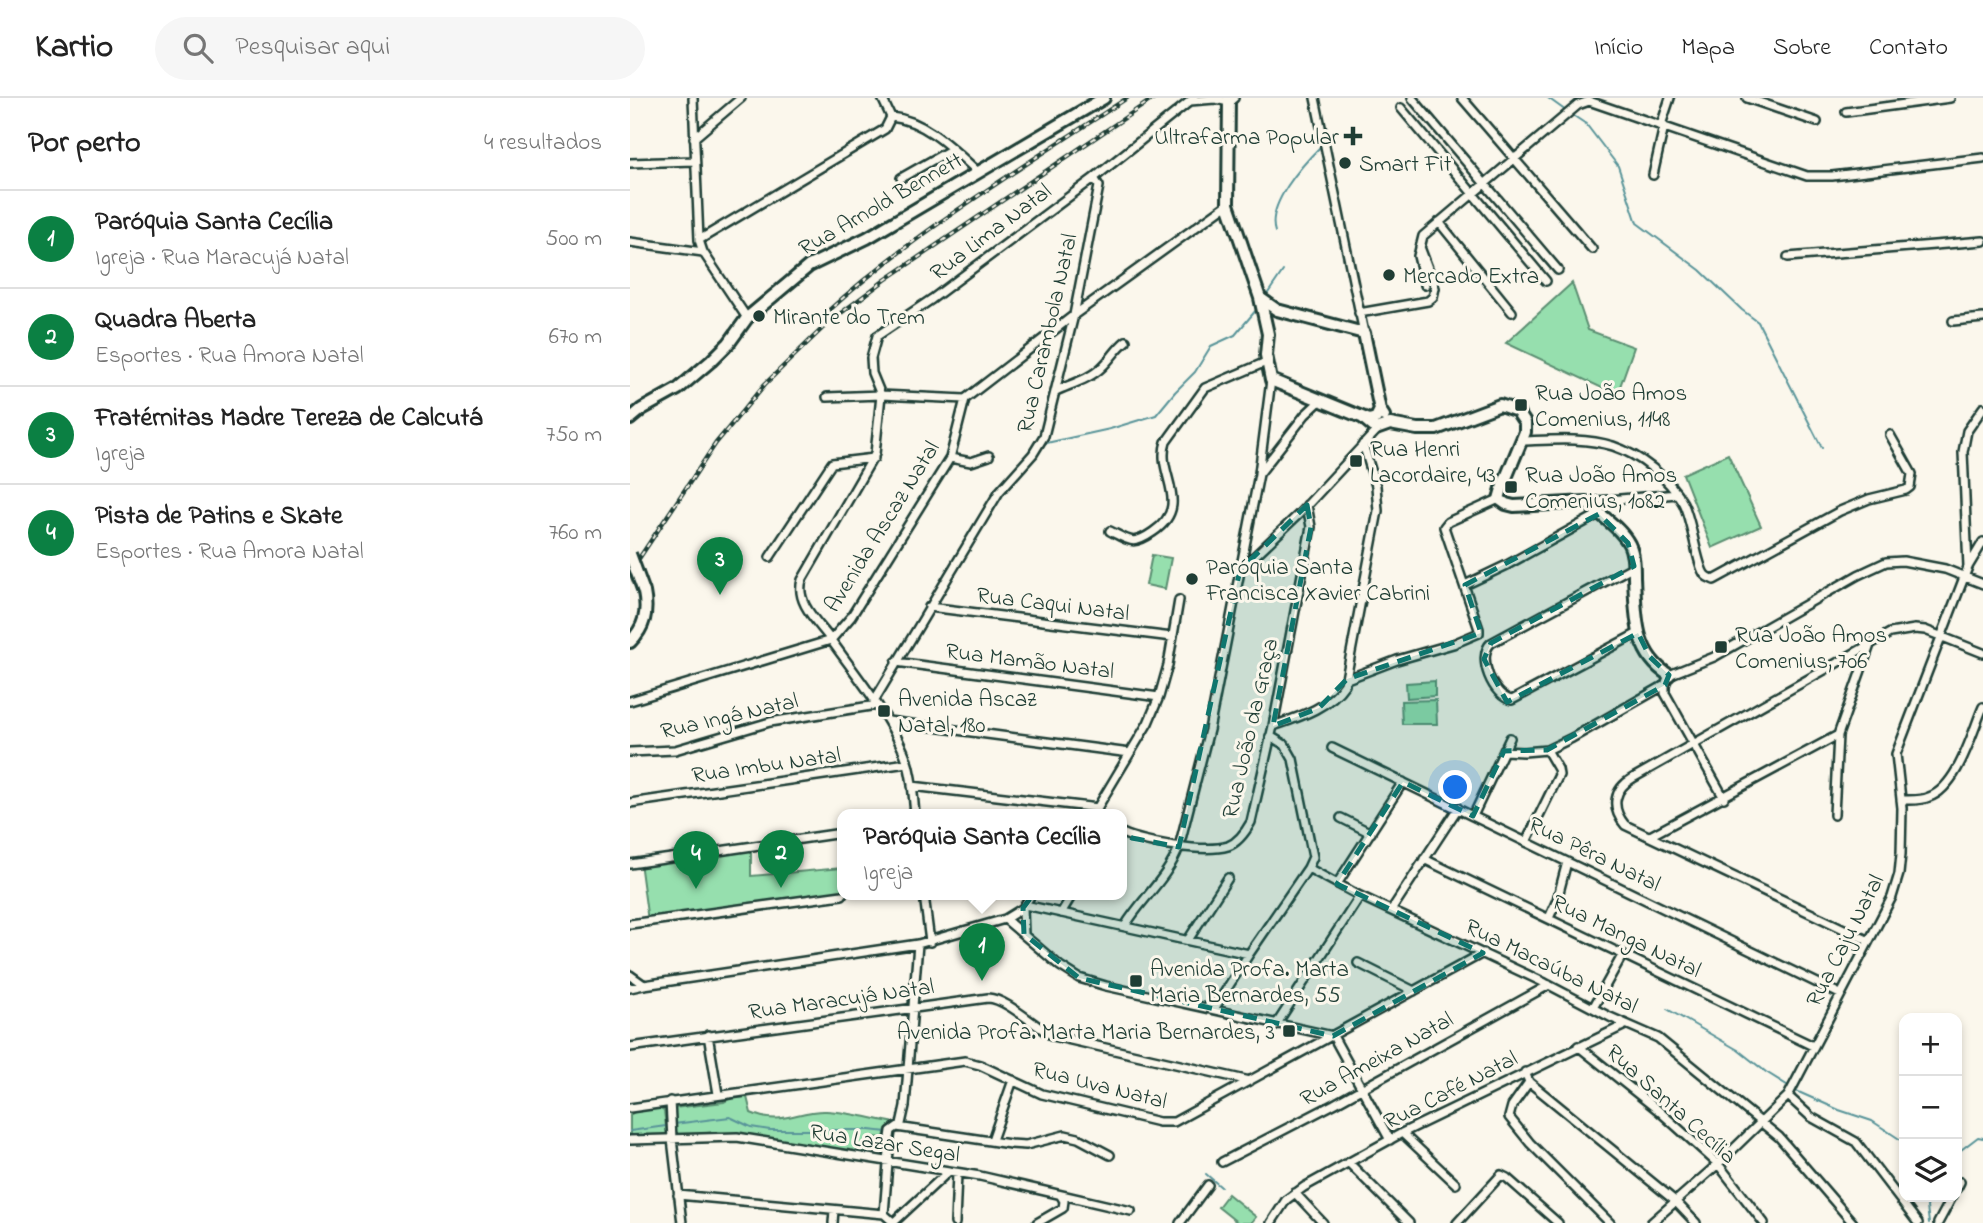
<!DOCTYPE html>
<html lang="pt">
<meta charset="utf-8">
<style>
:root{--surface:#fff;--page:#f6f6f6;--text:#222;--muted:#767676;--line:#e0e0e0;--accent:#0b8043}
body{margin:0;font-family:"Indie Flower",sans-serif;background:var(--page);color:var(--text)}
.controls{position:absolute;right:21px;bottom:21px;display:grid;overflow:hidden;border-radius:14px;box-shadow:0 4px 10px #0003}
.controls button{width:63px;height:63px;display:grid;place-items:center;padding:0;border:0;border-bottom:2px solid var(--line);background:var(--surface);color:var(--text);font:35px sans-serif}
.you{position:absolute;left:826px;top:690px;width:24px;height:24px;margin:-18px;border:5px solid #fff;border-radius:50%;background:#1a73e8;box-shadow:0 0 0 10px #1a73e833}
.badge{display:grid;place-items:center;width:46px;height:46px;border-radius:50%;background:var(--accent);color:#fff;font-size:23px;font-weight:700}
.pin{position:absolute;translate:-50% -58px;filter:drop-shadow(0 2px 4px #0008)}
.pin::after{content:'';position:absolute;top:37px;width:24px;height:21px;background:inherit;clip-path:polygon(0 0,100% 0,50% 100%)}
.popup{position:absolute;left:207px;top:711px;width:290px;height:91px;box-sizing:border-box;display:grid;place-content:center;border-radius:14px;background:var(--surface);filter:drop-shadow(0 2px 5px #0005);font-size:23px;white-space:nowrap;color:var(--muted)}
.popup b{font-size:26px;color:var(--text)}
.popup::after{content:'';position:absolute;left:50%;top:100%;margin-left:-14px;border:14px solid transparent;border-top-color:var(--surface)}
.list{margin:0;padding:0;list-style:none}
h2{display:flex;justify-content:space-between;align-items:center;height:91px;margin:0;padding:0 28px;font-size:30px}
h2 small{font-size:23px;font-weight:400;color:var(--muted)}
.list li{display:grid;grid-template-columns:46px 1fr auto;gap:21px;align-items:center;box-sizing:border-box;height:98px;padding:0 28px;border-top:2px solid var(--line)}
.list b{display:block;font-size:26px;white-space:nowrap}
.list p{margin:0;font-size:23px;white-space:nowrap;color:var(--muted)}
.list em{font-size:23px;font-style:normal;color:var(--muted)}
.icon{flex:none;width:38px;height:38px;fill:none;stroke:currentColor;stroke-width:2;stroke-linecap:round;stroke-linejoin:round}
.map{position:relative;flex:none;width:1353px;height:1125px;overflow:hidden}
header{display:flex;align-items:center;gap:42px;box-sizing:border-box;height:98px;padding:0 35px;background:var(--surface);border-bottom:2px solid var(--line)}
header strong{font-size:33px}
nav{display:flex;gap:38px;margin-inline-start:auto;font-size:24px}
.search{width:490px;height:63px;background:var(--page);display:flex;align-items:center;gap:18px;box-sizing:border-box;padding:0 24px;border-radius:38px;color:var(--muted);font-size:26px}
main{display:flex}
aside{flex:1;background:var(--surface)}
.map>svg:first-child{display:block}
.green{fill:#96dfae;stroke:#5a8e71;stroke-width:2}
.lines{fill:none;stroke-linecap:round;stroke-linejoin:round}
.stream{stroke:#599499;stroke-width:2}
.street-casing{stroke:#1f3d34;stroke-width:12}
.secondary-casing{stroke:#1f3d34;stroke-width:16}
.street{stroke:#fbf7ec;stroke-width:7}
.secondary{stroke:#fbf7ec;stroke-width:10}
.rail-casing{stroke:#1f3d34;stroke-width:4.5}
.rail{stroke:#fbf7ec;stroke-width:2;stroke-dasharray:5;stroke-linecap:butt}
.secondary-bridge-casing{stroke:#1f3d34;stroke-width:16;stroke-linecap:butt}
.secondary-bridge{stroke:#fbf7ec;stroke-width:10}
.marked{fill:#0f766e;fill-opacity:0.2;stroke:#0f766e;stroke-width:5;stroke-dasharray:14 9;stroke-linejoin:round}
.poi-dot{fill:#1f3d34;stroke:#fbf7ec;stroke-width:2.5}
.labels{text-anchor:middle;stroke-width:6;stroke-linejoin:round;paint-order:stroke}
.poi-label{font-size:23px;fill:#1f3d34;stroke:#fbf7ec;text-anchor:start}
.street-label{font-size:23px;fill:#1f3d34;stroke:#fbf7ec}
</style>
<header>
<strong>Kartio</strong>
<div class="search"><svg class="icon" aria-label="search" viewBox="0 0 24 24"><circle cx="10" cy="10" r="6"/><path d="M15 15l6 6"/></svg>Pesquisar aqui</div>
<nav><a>Início</a><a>Mapa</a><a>Sobre</a><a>Contato</a></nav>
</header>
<main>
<aside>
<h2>Por perto<small>4 resultados</small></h2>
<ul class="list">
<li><span class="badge">1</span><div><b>Paróquia Santa Cecília</b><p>Igreja · Rua Maracujá Natal</p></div><em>500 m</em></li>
<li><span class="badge">2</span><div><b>Quadra Aberta</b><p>Esportes · Rua Amora Natal</p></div><em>670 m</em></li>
<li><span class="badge">3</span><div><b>Fratérnitas Madre Tereza de Calcutá</b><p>Igreja</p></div><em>750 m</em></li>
<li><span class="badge">4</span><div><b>Pista de Patins e Skate</b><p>Esportes · Rua Amora Natal</p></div><em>760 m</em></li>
</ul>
</aside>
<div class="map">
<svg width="1353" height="1125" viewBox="0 0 1353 1125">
<rect width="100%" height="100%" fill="#fbf7ec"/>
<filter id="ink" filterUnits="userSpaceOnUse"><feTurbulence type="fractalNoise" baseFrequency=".0143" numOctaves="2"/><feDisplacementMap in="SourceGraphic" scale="14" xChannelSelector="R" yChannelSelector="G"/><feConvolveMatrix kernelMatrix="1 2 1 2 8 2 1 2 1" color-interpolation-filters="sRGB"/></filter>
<g filter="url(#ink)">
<path class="green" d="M942,185L958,232L1004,249L987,297L876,245Z
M1098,356L1131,428L1082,450L1053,376Z
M522,457L541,460L535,491L516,487Z
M805,583V598L777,600L776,585Z
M806,602L807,626H772L771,603Z
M121,749V778L212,770V797L18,823L10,764Z
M117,999L121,1015C153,1029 166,1012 196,1013C219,1014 243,1021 266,1025L256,1031L254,1040L241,1039L237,1058L86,1034L47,1038L45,1036L42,1012L44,1010L94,1004L101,1000Z
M28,1010L34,1013L37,1036L0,1041V1017L6,1013Z
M598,1096L626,1119L621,1125H608L588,1109Z"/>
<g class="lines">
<path class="stream" d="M918,0L936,13
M941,16L956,26L988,68L1007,125L1070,172L1112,212L1128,224L1192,350
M645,134C636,107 672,67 691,48
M636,198L653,173
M412,346L480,331L526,317L545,294L565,274L581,248L605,237L627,211
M1037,911L1108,952L1136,974L1160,989
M1164,992L1209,1012L1242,1023L1274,1044
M44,1026L100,1019L121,1029L140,1032H239L257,1034
M0,1033L36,1028
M1327,1055L1348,1039L1353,1040
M576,1076L591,1089
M1299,1125L1297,1109L1300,1099"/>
<g class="street-casing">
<path id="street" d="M63,0L69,142L73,154L117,220
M685,0L734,235
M782,0L928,172
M832,0L962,151
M1117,0L1187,24
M560,3L585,1L599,4L604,0
M771,10L916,183
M1216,14L1320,0
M261,19C295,22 324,52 348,74
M1031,27L1040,0
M64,40L111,0
M0,65L64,63
M1023,77L1034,28
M271,80L322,51
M809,124L882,214
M69,142L255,31L261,19L252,0
M0,144L73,154
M790,149L804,186
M1158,159L1353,143
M795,187L788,158L793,138L948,7L959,3L1177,78H1202L1353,60
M729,215L798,203L803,199L805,190
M1323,223L1353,220
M426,293C441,286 460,281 472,269C481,261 486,251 496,243
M197,299L251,297L335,301
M335,301L444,217L598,106
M892,343C922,342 954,339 983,348C1010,357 1039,380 1053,405C1062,422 1067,468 1075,477C1078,480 1080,480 1084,482L1210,413L1239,401L1276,392L1280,389L1282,376L1260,337
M320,360L341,364L359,358
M629,375L641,282
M956,404L1047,396
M480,433C500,443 503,448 523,434C564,406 525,376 536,344L575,290L636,264
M140,459L202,365L244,360
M1004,468L861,545C846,559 863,599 882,602L1008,535
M1338,469L1333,354L1337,333L1353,310
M611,471L668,417L748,331
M835,487L877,467L969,416
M299,509L542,539
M266,564L529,599
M717,581L767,562L823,546L849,535V531L814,429L818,424L869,401
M0,603L201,542C188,524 165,505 172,482L245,356L251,297L242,275L241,260L247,238L302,201L464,80L564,0
M244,603L369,394L403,356L414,338L444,217L469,88L464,80
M258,623L500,655
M643,628C669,619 699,610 715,586L748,413L746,388L733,346
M702,650L1210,896
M874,653L894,654L917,652L942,640L1035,587
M0,654L45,652L140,624L247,607
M282,688L468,710
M1094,700L1035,595V587L1039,577L1084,559L1228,477L1256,464L1273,463L1315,471L1353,486
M1271,702C1280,702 1291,703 1299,699C1328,689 1342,634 1353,609
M0,705L277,665
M285,717C283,695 282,672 273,652C255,612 226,577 201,542L221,519L320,360L335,301
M463,717L518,625L529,599L538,567L549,502
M1204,717L1208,637L1240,547
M843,718L880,640
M711,720L741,735
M492,735C514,745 575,755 598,748C609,744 616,733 621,724L643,628L681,429L677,407
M1020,738L1208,637
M896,744L929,677L928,671L917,652
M794,761L1183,948
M0,766L212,735
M678,770L730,798L915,885L980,919L1028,940L1149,1039L1223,1125
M707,786L773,684
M294,797L300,844
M395,807L619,856
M393,810L394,836
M762,811L828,710
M431,815L442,797
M919,820L927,802L937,764
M375,821L393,810L401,797
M0,826L212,797
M495,828C512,800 538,780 549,749L579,632L629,376L675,317L691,302
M558,842L598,780
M1239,843L995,727C980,709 984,691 1003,680L1260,535L1285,531L1295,532L1353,555
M728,865L784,893
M0,877L14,887L288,846L375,821L430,868L449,880L476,888L703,938L760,1042
M0,890L14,887
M963,910L993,856
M584,911L619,856L678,770L683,759L663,661L655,647L640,638
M646,927L730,798
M78,937L88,996
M948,948L1028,1012L1088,1066L1134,1125
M0,949L358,900C377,901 404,928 423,938L620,983
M895,974L899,984L1045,1103L1066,1125
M899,984L882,1008L879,1019L900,1045L980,1125
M40,1003L42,1041L52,1125
M0,1010L335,963L350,967L412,996L529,1024H544L853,855
M267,1029L380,1046L396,1047L435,1037L448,1040L480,1057
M772,1035L826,1086
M0,1042L107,1039L350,1078L501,1113
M362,1042L383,982
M592,1064L704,1006L919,887
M719,1065L779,1125
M1327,1090L1330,1084
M665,1095L693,1125
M48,1097L254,1116L263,1124
M254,1116L260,1040L261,1033L271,1026L275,1008L288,846
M203,1125L204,1112
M263,1125L318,1074
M325,1125L327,1075
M407,1125L433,1110L434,1103L431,1098
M550,1125L578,1087
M641,1125L656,1102L674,1089L772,1035L995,927
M827,1125L871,1077L877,1080L928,1125
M1021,1125L1088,1066L1158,998
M1288,1125L1226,1044L1181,1019L1158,998L1262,799L1269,776L1271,756L1272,710L1266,656L1338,469L1353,444
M1308,1125L1322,1099"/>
</g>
<g class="secondary-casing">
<path id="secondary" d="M599,0L598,106L630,200L638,236L636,257L641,282L739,322L746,320L750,312
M630,200L647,212L734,235L750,312L754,318
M733,320L746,331L760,326L787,331H806L870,307L887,313L895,325V334L873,387L869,401L876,406L884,408L956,404C970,417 990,429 999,446C1004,456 1004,468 1004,479C1006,515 1003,555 1039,577
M0,321L12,311L48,291L81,263L99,245L117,220L179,168L237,140L474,0
M0,544C15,529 18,514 14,494"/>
</g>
<use href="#street" class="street"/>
<use href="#secondary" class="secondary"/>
<g class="rail-casing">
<path id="rail" d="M196,215C287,132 395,68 497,0
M0,474L86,345L135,286L199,224L255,182L524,0"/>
</g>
<use href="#rail" class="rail"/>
<g class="secondary-bridge-casing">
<path id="secondary-bridge" d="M0,456L14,494"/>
</g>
<use href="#secondary-bridge" class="secondary-bridge"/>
</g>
</g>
<path class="marked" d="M677,407L681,429L643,628L689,610L717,581L851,535L835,487L969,416L998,445L1004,468L861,545L854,561L877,604L1008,535L1020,559L1039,577L1035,587L917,652L874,653L843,718L773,684L707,786L853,855L703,938L449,880L394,836L393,810L461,719L502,740L549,749L610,472Z"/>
<g class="poi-dot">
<path d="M719.5 27.5h7v7h7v7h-7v7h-7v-7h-7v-7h7z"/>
<circle cx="715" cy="65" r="7"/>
<circle cx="759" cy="177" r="7"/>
<circle cx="129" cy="218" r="7"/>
<rect x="884" y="300" width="14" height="14" rx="3.5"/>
<rect x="719" y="356" width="14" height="14" rx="3.5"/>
<rect x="874" y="382" width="14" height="14" rx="3.5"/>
<circle cx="562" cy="481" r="7"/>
<rect x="1084" y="542" width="14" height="14" rx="3.5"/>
<rect x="247" y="606" width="14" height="14" rx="3.5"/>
<rect x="499" y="876" width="14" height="14" rx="3.5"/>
<rect x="652" y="926" width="14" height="14" rx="3.5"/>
</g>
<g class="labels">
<g class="poi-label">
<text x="709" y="46" text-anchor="end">Ultrafarma Popular</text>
<text x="729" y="73">Smart Fit</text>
<text x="773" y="185">Mercado Extra</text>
<text x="143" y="226">Mirante do Trem</text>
<text x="905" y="302">Rua João Amos<tspan x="905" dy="26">Comenius, 1148</tspan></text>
<text x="740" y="358">Rua Henri<tspan x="740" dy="26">Lacordaire, 43</tspan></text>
<text x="895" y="384">Rua João Amos<tspan x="895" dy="26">Comenius, 1082</tspan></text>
<text x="576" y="476">Paróquia Santa<tspan x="576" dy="26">Francisca Xavier Cabrini</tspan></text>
<text x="1105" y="544">Rua João Amos<tspan x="1105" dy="26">Comenius, 706</tspan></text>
<text x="268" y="608">Avenida Ascaz<tspan x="268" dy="26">Natal, 180</tspan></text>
<text x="520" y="878">Avenida Profa. Marta<tspan x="520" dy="26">Maria Bernardes, 55</tspan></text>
<text x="645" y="941" text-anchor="end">Avenida Profa. Marta Maria Bernardes, 3</text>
</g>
<g class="street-label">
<text transform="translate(250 105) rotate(-30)" y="8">Rua Arnold Bennett</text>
<text transform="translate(360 133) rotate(-37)" y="8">Rua Lima Natal</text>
<text transform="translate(416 235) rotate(-77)" y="8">Rua Carambola Natal</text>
<text transform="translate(251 428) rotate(-58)" y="8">Avenida Ascaz Natal</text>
<text transform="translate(423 505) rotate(7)" y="8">Rua Caqui Natal</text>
<text transform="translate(400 562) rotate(7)" y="8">Rua Mamão Natal</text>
<text transform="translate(99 617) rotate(-13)" y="8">Rua Ingá Natal</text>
<text transform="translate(619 630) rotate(-77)" y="8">Rua João da Graça</text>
<text transform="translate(136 666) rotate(-8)" y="8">Rua Imbu Natal</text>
<text transform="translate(965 755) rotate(26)" y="8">Rua Pêra Natal</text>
<text transform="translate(997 837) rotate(26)" y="8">Rua Manga Natal</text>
<text transform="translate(1214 842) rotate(-63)" y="8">Rua Caju Natal</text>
<text transform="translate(922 867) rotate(26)" y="8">Rua Macaúba Natal</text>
<text transform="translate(211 900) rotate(-8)" y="8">Rua Maracujá Natal</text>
<text transform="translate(746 960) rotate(-29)" y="8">Rua Ameixa Natal</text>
<text transform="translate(470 986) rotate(14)" y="8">Rua Uva Natal</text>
<text transform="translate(820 991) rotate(-27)" y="8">Rua Café Natal</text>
<text transform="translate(1042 1005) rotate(42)" y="8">Rua Santa Cecília</text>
<text transform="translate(255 1044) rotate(9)" y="8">Rua Lazar Segal</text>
</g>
</g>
</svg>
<div class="controls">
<button>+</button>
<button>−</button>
<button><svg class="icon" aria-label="layers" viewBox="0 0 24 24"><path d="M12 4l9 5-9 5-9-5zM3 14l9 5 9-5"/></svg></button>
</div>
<div class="you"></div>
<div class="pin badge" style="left:352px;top:883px">1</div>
<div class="popup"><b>Paróquia Santa Cecília</b>Igreja</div>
<div class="pin badge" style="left:151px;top:790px">2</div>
<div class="pin badge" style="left:90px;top:497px">3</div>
<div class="pin badge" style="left:66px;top:791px">4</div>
</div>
</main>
